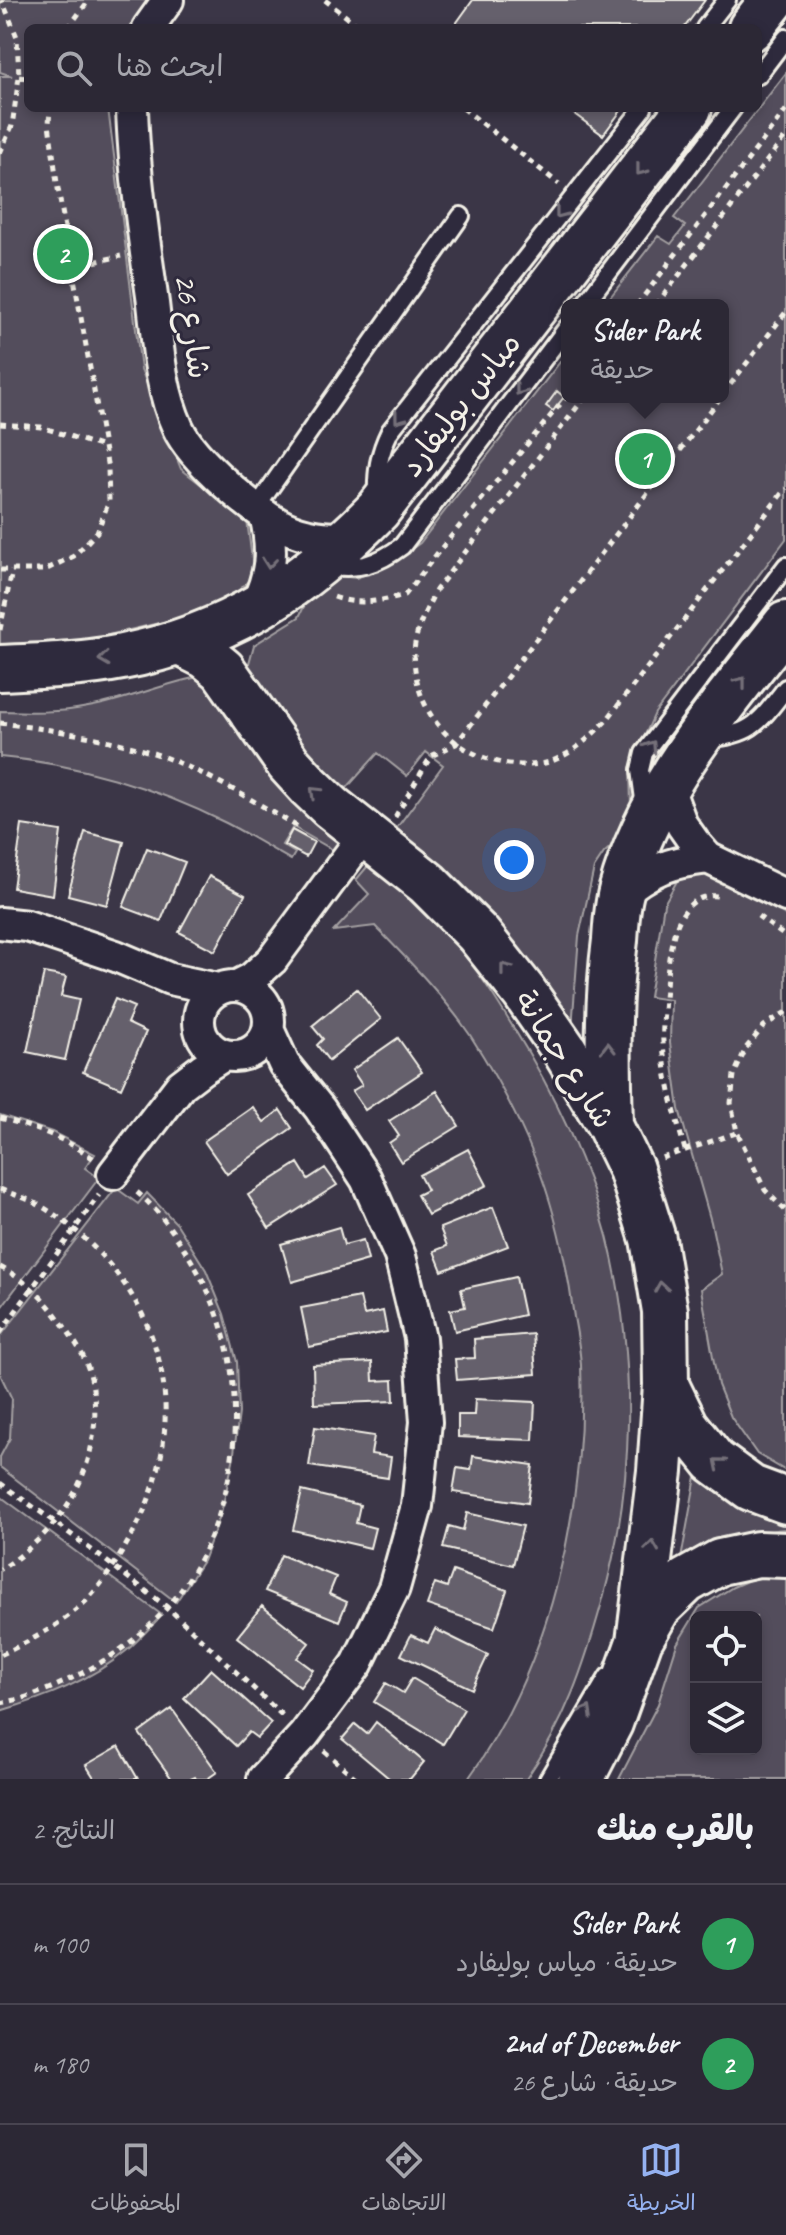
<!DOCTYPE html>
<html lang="ar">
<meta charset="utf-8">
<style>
:root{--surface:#2c2835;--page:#34303d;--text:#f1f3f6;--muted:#a6a6ad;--line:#484450;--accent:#95b2f1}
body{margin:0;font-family:Caveat,"Playpen Sans Arabic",sans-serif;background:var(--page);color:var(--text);direction:rtl}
.controls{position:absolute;right:24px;bottom:24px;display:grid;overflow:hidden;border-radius:12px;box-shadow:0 4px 12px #0003}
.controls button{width:72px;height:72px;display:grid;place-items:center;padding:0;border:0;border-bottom:2px solid var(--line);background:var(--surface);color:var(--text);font:40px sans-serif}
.you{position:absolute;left:514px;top:860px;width:28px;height:28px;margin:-20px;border:6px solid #fff;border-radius:50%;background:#1a73e8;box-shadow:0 0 0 12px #1a73e833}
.badge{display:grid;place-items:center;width:52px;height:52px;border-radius:50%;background:var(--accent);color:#fff;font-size:26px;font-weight:700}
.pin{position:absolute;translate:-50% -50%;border:4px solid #fff;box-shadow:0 2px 8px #0006}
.popup{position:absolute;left:561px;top:299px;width:168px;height:104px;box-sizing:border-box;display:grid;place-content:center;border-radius:12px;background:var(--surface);filter:drop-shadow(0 2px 6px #0005);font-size:26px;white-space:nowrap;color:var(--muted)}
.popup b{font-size:30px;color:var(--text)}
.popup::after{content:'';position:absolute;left:50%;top:100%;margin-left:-16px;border:16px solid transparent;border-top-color:var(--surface)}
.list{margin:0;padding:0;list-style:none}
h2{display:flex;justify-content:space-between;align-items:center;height:104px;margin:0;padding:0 32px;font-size:34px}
h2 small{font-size:26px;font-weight:400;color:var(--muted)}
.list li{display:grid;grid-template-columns:52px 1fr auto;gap:24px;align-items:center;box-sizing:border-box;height:120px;padding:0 32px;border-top:2px solid var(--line)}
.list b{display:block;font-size:30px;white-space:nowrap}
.list p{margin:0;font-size:26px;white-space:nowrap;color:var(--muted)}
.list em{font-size:26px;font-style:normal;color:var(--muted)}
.icon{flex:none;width:44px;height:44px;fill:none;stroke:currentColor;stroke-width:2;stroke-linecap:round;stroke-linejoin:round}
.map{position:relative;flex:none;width:786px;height:1779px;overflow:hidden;direction:ltr}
.search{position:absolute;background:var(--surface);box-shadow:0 4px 12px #0003;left:24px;right:24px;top:24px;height:88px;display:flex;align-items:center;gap:20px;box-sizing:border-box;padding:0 28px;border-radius:12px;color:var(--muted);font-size:30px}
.sheet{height:344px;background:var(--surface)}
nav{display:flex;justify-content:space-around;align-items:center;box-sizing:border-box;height:112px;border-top:2px solid var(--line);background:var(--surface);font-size:22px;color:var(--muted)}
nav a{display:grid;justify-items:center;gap:4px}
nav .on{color:var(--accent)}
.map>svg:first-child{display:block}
.green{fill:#534e5c;stroke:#a4a0a2;stroke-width:2;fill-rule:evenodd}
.building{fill:#65616c;stroke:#f4f1e8;stroke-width:2}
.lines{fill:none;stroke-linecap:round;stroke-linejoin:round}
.lane-casing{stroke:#f4f1e8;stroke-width:22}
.street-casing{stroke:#f4f1e8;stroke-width:36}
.secondary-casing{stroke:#f4f1e8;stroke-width:50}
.path{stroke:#f4f1e8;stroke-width:5;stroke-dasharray:6 6;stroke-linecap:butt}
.lane{stroke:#2f2a3d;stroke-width:16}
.street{stroke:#2f2a3d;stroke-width:30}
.secondary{stroke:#2f2a3d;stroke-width:44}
.oneway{stroke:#747079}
.labels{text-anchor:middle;stroke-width:6;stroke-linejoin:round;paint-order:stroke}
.street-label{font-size:32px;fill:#f4f1e8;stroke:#2f2a3d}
</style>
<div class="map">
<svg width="786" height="1779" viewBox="0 0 786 1779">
<rect width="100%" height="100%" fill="#3b3647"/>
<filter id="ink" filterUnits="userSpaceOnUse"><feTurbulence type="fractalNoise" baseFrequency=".0125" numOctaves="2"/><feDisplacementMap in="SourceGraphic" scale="16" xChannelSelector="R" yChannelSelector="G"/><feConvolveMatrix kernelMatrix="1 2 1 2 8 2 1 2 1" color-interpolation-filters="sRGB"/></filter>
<g filter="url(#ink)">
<path class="green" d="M0,0H151L136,28H28V108H108L141,369L181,469L247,520L254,575L222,608L33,653L0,652V76H12L0,72Z
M786,73V539L655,713L630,768L631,807L616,842L604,853L594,868L579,936L573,1015V1050L393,833L443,765L426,752L407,776L378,753L345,790L312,762L246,674L254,645L299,617L308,598L340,576L356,578L385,567L420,543L567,353V397H723V305H604L658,236L671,244L685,226L674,218Z
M203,676L346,837L340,854L293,827L282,845L295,853L291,860C269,848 248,834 226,823C156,788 78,764 0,757V711C29,712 59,713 88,707C128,700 164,683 203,676Z
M372,861C406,893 440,924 469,961C485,981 499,1004 513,1027C553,1091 587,1162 607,1236C637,1354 635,1485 602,1602C584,1667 565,1723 526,1779H468C551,1665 586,1505 581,1365C580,1349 577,1333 574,1317C567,1264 555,1209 535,1159C518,1116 495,1074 470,1035C443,995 408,960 375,926L334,931L369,894L356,880Z
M695,870L744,879L786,916V1471L757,1454L731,1417L718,1385L701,1289L722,1274L711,1222L679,1109L670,1043L671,1000L649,997L664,904L677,881Z
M0,1115L52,1132L95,1154L85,1168L99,1178L0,1309Z
M116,1188L138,1204L147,1193L177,1224L206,1270L224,1314L237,1362L239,1413L233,1461L221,1513L203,1561L176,1602L0,1467V1457L10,1438L12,1399L0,1374V1337Z
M697,1471L786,1507V1529C746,1532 714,1552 679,1570Z
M0,1496L162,1615C150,1627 139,1640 126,1651C90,1681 44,1698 0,1711Z
M786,1573V1779H619L658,1704L677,1644L699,1608L733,1587L763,1574ZM696,1617H756V1749H696Z"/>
<path class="building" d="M473,0H705L684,28H459L455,25Z
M566,108H623L603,135Z
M557,391L564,397L553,411L546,406Z
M22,825L61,831L53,895L13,888Z
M292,830L314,842L306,857L284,845Z
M85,832L124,842L107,905L68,895Z
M147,848L185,862L161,921L123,907Z
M209,876L245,895L215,951L179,932Z
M44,973L66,977L61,996L79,1000L65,1060L27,1052Z
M357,989L381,1019L329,1061L317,1045L323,1039L312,1026Z
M115,999L134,1007L127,1023L146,1032L121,1088L83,1072Z
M398,1038L422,1072L365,1110L352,1091L362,1085L352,1070Z
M437,1091L459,1126L401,1162L389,1143L399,1136L389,1121Z
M253,1107L264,1122L280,1110L292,1128L227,1174L204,1141Z
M468,1149L487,1185L428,1215L417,1195L427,1190L419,1175Z
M298,1163L308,1179L325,1168L337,1185L269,1228L248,1195Z
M493,1207L508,1246L442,1271L434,1251L447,1246L440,1228Z
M339,1227L344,1245L363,1240L368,1260L292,1282L281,1244Z
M516,1277L524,1315L455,1331L450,1310L465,1307L461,1289Z
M360,1297L364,1315L383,1311L387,1332L309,1347L301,1308Z
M533,1334L536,1374L457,1380L455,1359L475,1358L474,1339Z
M372,1362L373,1381L393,1380L394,1401L314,1404L313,1365Z
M475,1399L535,1402L533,1440L458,1437V1415H474Z
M315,1427L374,1436L371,1454L391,1457L388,1478L309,1466Z
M473,1456L533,1465L528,1503L453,1492L457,1468L471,1470Z
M302,1491L360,1505L356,1523L375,1528L370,1548L293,1530Z
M467,1513L523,1526L513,1565L443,1548L449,1526L463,1530Z
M281,1555L336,1577L329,1594L347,1602L339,1621L265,1591Z
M453,1571L507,1590L494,1628L427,1605L435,1583L447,1587Z
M262,1606L309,1643L297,1658L313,1670L300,1687L237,1637Z
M435,1629L488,1655L472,1689L401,1655L411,1635L428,1643Z
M211,1669L271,1723L257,1738L249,1732L236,1746L184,1698Z
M412,1678L464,1709L443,1744L374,1702L386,1683L403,1693Z
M172,1709L217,1772L207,1779H196L195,1777L191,1779H172L139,1733Z
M376,1722L424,1762L410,1779H390L342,1739L355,1724L367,1734Z
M119,1746L138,1779H95L86,1765Z"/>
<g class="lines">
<g class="lane-casing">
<path id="lane" d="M705,28L727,0
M758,75L786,38
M584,305L733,108
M377,497C376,472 379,453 390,431L643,108
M256,508L461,216
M327,565C357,571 378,564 402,546L567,328
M705,739C752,735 758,724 786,688
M645,807L640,770L644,753L786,566
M548,1779L608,1677"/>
</g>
<g class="street-casing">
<path id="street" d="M148,28L168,0
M132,108C134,171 144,240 153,303C158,345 160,389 178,428C192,459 254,512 285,527C306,537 327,538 350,538
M255,608C271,574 274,552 265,515
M667,785L682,825L694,842L708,858L786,896
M620,895C649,870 670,862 708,858
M0,923L27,926L116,956L170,979L218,989
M239,985L251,979L272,960L365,834
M199 1021a35 35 0 1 1 70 0a35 35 0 1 1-70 0Z
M113,1174L181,1085L202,1069L224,1055
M263,1779L304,1735L357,1664L394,1588L417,1506L426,1422L420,1338L400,1256L366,1179L320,1109L284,1064L268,1029"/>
</g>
<g class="secondary-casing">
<path id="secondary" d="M751,28L773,0
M180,643L206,656L223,670L289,764L309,786L331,807L427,883L478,934L524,992L565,1051L610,1126L631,1169L653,1239L665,1311L666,1385L660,1471L639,1642L610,1723L581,1779
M0,668C40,666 82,665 122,657C230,636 302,587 378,510L689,108
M610,1123C608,1062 607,1001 615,940C616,925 617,907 621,892C649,788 721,707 786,624
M666,1385L686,1426L714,1461L751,1488L786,1501
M642,1636L658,1608L686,1581L720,1562L758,1554L786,1555"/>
</g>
<path class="path" d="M325,0L361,28
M68,28L89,0
M19,77L28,78
M463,108L559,184
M0,153L12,126L19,77L17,37L2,0
M71,267L121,256
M637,305L786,110
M656,305L786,136
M723,394L786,312
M585,397L436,590C426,610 415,630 414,653C414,710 449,752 503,763C518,766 538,766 552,761C575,752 590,737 606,721L786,488
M0,424L41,427L103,447
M0,570H45L74,556L97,532L109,501L108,469L57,183L49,124L50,108
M334,597C359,606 380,601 405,595L439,551L567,396
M0,630L12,571
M0,723C53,730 106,737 156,754C206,772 252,800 298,827
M395,817L431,756L456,744L721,397
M758,916L786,937
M786,1012L764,1026L746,1048L734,1075L731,1103L737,1132L765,1190L786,1211
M0,1118C33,1127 66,1138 94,1159
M685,1150C675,1114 665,1079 663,1042C662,1028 664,1013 665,999C668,966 669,891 718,896
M662,1158L736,1133
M0,1189C9,1193 19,1196 29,1200C59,1214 87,1238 109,1264C178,1345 182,1450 129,1540C117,1561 104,1582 87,1600C62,1624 31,1641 0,1655
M0,1267C25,1280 43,1297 59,1319C72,1337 86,1356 91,1378C104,1437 83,1498 39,1539C27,1550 14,1562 0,1569
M0,1333L99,1195
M0,1483L56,1523L167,1607L283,1716
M0,1703C26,1699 51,1689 74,1677C109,1660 141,1637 167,1608C245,1517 256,1373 197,1270C180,1241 160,1210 133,1189
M324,1751L357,1779"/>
<use href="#lane" class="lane"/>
<use href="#street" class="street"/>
<use href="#secondary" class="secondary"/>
</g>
<defs><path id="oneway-chevron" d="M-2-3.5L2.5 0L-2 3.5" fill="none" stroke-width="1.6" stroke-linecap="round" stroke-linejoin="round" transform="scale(2)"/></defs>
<g class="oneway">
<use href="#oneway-chevron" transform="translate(641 170) rotate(128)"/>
<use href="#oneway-chevron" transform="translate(560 213) rotate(128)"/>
<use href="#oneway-chevron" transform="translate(520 390) rotate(127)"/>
<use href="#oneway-chevron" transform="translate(399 418) rotate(127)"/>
<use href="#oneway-chevron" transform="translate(269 563) rotate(96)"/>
<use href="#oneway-chevron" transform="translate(104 659) rotate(173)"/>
<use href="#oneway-chevron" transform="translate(741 682) rotate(-52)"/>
<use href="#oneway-chevron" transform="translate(651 746) rotate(-57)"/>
<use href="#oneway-chevron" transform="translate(315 792) rotate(-136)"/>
<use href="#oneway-chevron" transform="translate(505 968) rotate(-128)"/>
<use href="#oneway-chevron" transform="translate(608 1048) rotate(-90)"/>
<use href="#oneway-chevron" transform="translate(661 1287) rotate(-99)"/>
<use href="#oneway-chevron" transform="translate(719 1463) rotate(-140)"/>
<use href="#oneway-chevron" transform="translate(652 1546) rotate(-83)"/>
<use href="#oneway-chevron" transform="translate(587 1711) rotate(-61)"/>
</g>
</g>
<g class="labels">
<g class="street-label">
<text transform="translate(193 326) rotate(82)" y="11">شارع 26</text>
<text transform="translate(460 404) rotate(-52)" y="11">مياس بوليفارد</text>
<text transform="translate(565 1059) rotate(57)" y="11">شارع جمانة</text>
</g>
</g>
</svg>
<div class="controls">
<button><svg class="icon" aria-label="locate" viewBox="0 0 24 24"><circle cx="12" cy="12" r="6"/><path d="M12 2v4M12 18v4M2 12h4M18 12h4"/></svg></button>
<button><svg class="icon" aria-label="layers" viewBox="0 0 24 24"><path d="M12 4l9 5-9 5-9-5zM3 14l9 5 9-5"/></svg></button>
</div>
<div class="you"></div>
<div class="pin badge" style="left:645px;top:459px;background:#2e9e5b">1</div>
<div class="popup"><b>Sider Park</b>حديقة</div>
<div class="pin badge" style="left:63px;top:254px;background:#2e9e5b">2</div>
<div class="search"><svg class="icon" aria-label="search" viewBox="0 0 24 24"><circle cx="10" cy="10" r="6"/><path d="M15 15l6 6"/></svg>ابحث هنا</div>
</div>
<section class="sheet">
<h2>بالقرب منك<small>النتائج: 2</small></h2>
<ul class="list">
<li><span class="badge" style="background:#2e9e5b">1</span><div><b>Sider Park</b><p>حديقة · مياس بوليفارد</p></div><em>100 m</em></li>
<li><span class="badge" style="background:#2e9e5b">2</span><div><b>2nd of December</b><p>حديقة · شارع 26</p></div><em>180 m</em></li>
</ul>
</section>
<nav>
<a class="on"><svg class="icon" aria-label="map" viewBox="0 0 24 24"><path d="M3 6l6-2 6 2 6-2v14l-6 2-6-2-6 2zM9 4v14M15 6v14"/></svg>الخريطة</a>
<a><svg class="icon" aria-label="directions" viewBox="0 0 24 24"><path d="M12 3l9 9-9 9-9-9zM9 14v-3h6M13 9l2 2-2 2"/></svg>الاتجاهات</a>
<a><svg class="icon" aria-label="saved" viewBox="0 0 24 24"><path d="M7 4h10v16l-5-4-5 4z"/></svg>المحفوظات</a>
</nav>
